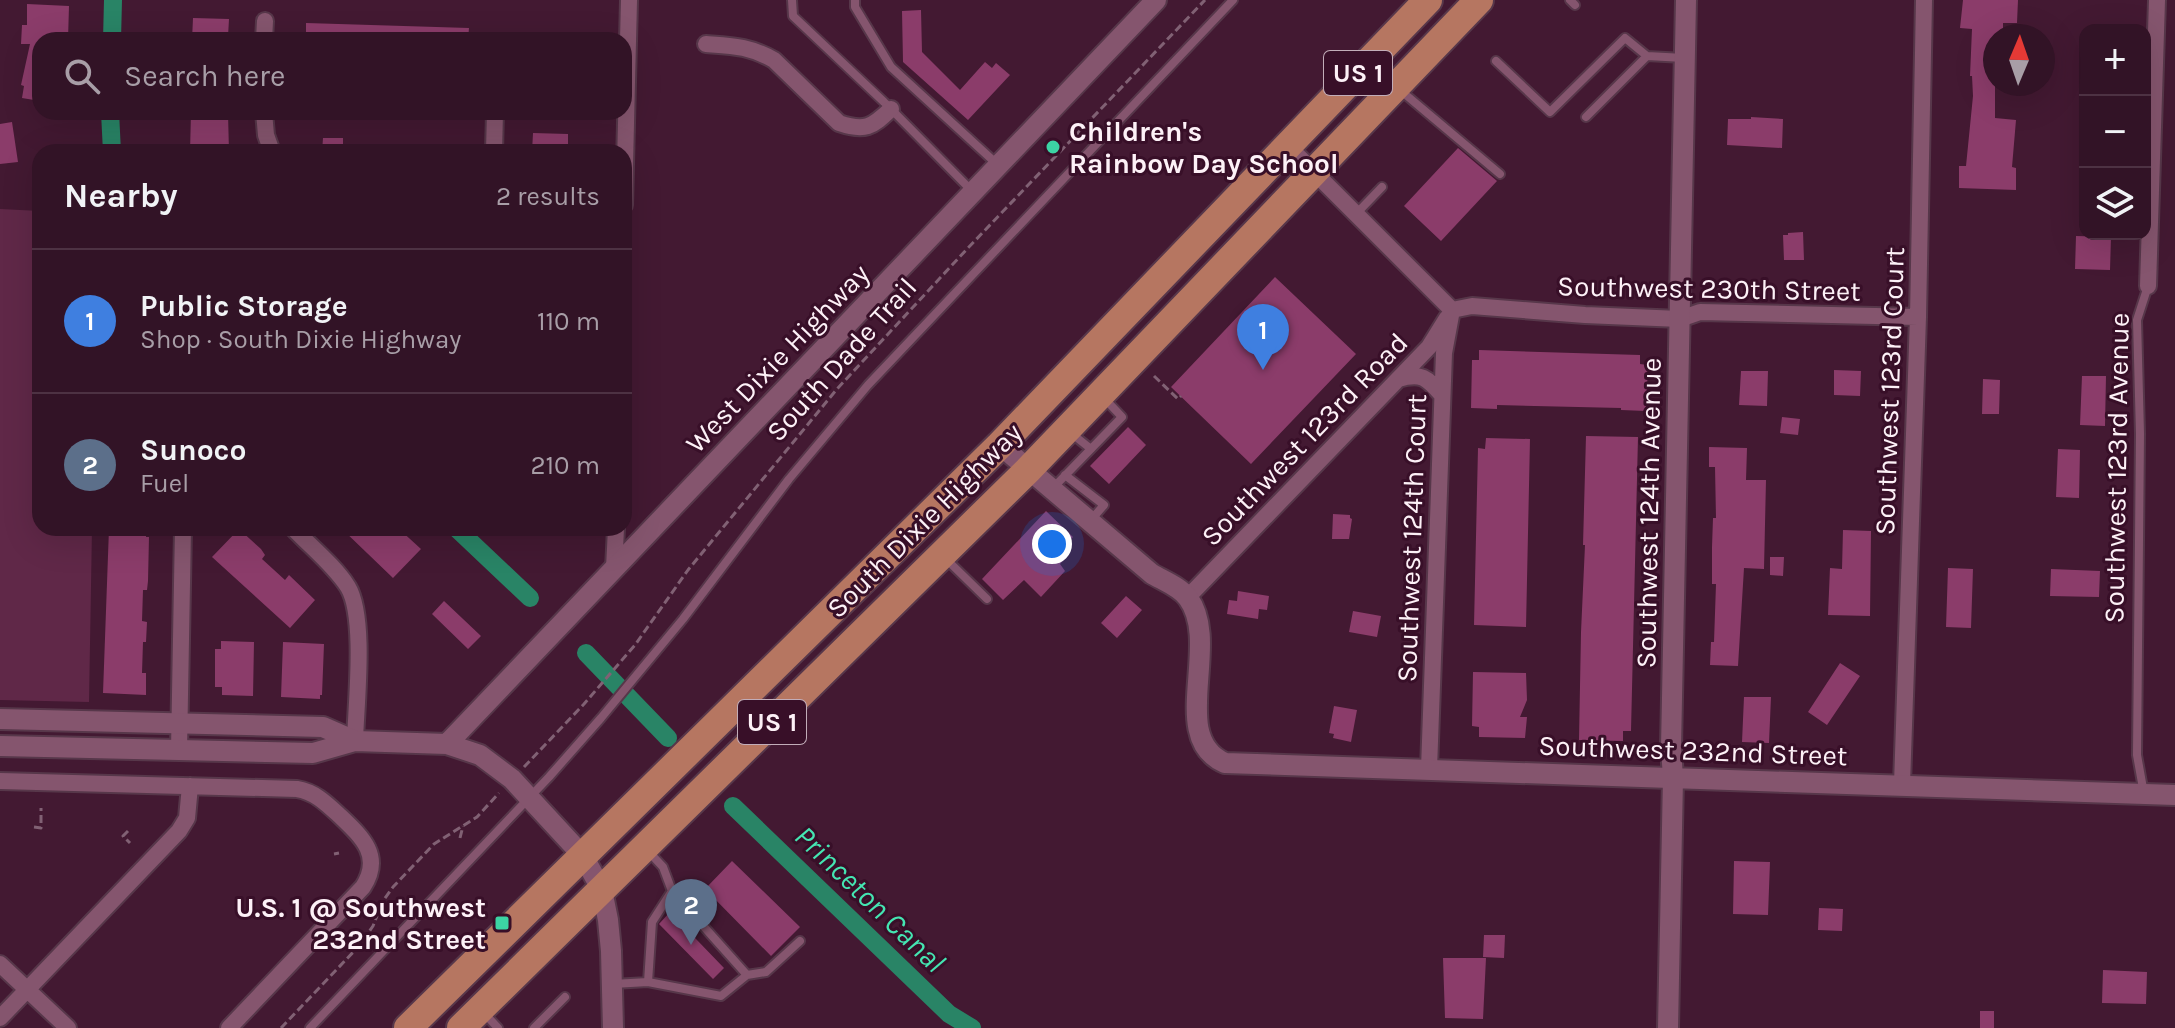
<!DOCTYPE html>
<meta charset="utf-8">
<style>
:root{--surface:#321326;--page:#3d2032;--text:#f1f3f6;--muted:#a89ea7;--line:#4d3243;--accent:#3cd4a4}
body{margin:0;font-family:Karla,sans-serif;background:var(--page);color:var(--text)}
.controls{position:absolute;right:24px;top:24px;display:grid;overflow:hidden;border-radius:16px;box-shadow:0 8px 32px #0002}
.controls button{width:72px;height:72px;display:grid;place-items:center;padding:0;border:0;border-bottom:2px solid var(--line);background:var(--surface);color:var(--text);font:40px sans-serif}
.compass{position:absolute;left:1983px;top:24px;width:72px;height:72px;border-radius:50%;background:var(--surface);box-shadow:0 8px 32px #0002;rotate:2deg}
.you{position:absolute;left:1052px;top:544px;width:28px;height:28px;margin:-20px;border:6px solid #fff;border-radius:50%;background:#1a73e8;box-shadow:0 0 0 12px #1a73e833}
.badge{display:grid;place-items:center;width:52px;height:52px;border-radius:50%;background:var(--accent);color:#fff;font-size:26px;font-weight:700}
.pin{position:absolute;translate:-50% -66px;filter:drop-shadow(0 2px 4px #0008)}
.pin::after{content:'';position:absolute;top:42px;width:28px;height:24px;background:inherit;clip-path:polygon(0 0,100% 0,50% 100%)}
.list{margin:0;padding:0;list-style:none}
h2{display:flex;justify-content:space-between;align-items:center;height:104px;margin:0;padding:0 32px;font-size:34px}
h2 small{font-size:26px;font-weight:400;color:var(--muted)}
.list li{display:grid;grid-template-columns:52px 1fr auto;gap:24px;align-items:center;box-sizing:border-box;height:144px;padding:0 32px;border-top:2px solid var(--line)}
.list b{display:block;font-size:30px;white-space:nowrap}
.list p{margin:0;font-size:26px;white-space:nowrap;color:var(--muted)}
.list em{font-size:26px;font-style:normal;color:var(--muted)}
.icon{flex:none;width:44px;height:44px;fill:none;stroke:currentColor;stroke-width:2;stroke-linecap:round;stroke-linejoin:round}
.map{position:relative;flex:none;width:2175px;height:1028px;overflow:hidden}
.search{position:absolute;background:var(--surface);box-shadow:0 8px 32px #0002;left:32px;top:32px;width:600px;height:88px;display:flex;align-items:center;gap:20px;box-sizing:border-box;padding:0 28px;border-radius:24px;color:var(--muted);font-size:30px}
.panel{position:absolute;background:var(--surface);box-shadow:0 8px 32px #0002;left:32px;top:144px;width:600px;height:392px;border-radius:24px}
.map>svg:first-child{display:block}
.green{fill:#602848}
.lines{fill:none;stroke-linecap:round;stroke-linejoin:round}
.canal{stroke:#298466;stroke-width:18}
.building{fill:#8b3c6a}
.service-casing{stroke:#57374a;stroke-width:12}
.minor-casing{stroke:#57374a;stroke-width:20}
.tertiary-casing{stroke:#57374a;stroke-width:24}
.trunk-casing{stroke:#57374a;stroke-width:32}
.path{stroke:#816174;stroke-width:3;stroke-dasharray:8 4;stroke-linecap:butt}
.service{stroke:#85556e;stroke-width:8}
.minor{stroke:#85556e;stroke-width:16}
.tertiary{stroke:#85556e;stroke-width:20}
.trunk{stroke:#b67661;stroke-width:28}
.poi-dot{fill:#3cd4a4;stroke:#380f28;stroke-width:3}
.labels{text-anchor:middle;stroke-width:6;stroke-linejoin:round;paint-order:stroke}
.shield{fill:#380f28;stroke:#c2adb9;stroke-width:2}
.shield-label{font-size:26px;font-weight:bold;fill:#fdf1f7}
.poi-label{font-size:28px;font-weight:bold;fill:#fdf1f7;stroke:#380f28;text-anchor:start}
.street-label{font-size:28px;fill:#fdf1f7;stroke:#380f28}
.water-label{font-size:30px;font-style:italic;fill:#45e6b2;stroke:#380f28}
</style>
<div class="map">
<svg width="2175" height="1028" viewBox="0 0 2175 1028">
<rect width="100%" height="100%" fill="#431932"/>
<path class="green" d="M0,209L40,211V528H92L89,702L0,700Z"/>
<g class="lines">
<path class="canal" d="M112,40L113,0
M110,112L112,152
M456,528L530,598
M586,653L668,738
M733,806L949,1014L972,1028"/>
</g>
<path class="building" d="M1963,0H2018L2017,23H2003V36H1995V118L2016,120L2012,167L2016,168V190L1959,188V166H1966L1973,96L1972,76H1970L1972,29L1960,28Z
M27,4L69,6L68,40H40V101L22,98L24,86L21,85L30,44H21L22,25H27Z
M921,10L922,52L960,90L985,62L992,68L996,63L1010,75L968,120L903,62L902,11Z
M193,18L229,19L228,37H219V40H192Z
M306,23L469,28L468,40H306Z
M191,112L228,113L229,152H190Z
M1751,117L1783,119L1782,148L1727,145L1728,119H1751Z
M12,122L18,162L0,164V124Z
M533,133L568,134V152H532Z
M323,138H343V152H322Z
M1458,148L1497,181L1441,241L1404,206Z
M1803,232L1804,260H1784L1783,235H1788V233Z
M2076,236L2111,237L2110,270L2075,269Z
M1275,277L1356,354L1251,464L1171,387Z
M1479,350L1640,355V364L1648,365L1646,411L1621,410V408L1497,405V409L1471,408L1472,360H1479Z
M1834,370L1861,371L1860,396L1834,395Z
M1741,371H1768L1767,406L1739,405Z
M2082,376H2106L2105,426L2080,425Z
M1983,379L2000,380L1999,414H1982Z
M1782,417L1800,419L1798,435L1780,433Z
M1128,427L1146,445L1109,484L1090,466Z
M1586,436L1638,437L1631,731H1623V741L1579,740L1581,632L1585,545H1583Z
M1486,438L1530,439L1526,627L1474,625L1478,448L1485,449Z
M1709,447L1747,448L1746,480H1766L1764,569L1744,568L1738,666L1710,665L1711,642H1714L1716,584H1712V547L1713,518H1716L1715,467H1709Z
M2058,449L2080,450L2079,498L2056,497Z
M1046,511L1073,537L1061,550L1068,555L1060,564L1065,571L1041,597L1024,580L1003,600L982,579Z
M1333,514L1350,515V518L1352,519L1349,539H1332Z
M109,528H146V537H149L148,581L147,590H143L142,621L147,622L146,642H143L142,673H146V695L103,693Z
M341,528H398L421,549L393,578Z
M239,529L261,549L265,555L262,559L285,580L289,575L315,600L290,628L212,557Z
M1843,530L1871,531L1870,616L1828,615L1830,568L1842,569Z
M1770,557H1784L1783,576L1770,575Z
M1948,568L1973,569L1971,628L1946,627Z
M2051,569L2100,571L2099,597L2050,596Z
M1238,591L1269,596L1267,610L1259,609L1258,619L1227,614L1229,600L1237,601Z
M1126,596L1142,610L1117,638L1101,623Z
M444,601L481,636L468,649L432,614Z
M1353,611L1381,616L1377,637L1349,632Z
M221,641L254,642L253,696L222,695V687H215V649H221Z
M283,642L324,644L322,695H320V699L281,697Z
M1840,663L1860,676L1827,725L1808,712Z
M1473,672L1526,673L1527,700L1520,717H1527L1525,738L1479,737V727L1472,726Z
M1744,697H1771L1769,743L1742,742Z
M1334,706L1357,710L1351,742L1333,738L1334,734L1329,733Z
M732,861L800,927L771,956L705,889Z
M1734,861L1770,862L1768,915L1733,914Z
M1819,908L1843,909L1842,931L1818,930Z
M670,912L724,968L713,979L659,924Z
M1484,935H1505L1504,958L1483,957Z
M1443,958H1486L1483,1019L1445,1018Z
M2103,970L2147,972L2146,1004L2102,1003Z
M1980,1011H1994V1028H1980Z"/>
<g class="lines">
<g class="service-casing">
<path id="service" d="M792,0L793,16L884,102L973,192
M855,0V7L891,67L998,165
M1570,0L1575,5
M1496,61L1550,112L1625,38L1647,56L1684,58
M1400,90L1500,174
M1586,117L1647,56
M1356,214L1382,187
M1071,433L1091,449
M1065,475L1104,505L1090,521
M1052,489L1122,417L1105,399
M945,558L987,599
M2144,794L2137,755L2140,434L2137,320L2148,286
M649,852L663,867L672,891L747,975L721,996L648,982L652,922L672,891
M747,975L766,972L800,941
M613,984L648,982
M485,1014L498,1028
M310,1028L549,777L601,718L683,619L789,479L868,385L1233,0
M534,1028L565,997"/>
</g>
<g class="minor-casing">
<path id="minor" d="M264,40L265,21
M706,44C734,46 749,46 774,60L839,123C865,132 872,127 891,109
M264,112L266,135L272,152
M1289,147L1452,310
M494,152L495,112
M624,205L629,0
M2148,286L2157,0
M1452,310L1472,306L1585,315L1680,319L1700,312L1918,317
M1398,379C1422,372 1427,378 1442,395
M293,528C311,547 334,565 348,587C366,617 356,704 355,741
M614,569L616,528
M1187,598L1429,347L1447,318
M179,750L183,528
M1429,769L1444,353L1452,310
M0,781L297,789C315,792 326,803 340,816C362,837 383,856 363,887L229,1028
M1902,784L1918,317L1924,0
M0,964L68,1028
M0,1018L179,831L187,818L190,786"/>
</g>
<g class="tertiary-casing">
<path id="tertiary" d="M1000,445L1152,574C1164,581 1180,587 1188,598C1222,644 1167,738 1225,763L2175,795
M0,719L323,727L355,741
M447,744L1156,0
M0,746L313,753L355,741L447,744L480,755L512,779L583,856L602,890L608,920L611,951L613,1028
M1668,1028L1673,778L1671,748L1686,0"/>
</g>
<g class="trunk-casing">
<path id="trunk" d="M408,1028L1000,445L1428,0
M461,1028L1028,470L1479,0"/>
</g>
<path class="path" d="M1154,376L1178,399L1181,396
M524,767L584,704L635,645L688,570L837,389L967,249L1205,0
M34,827L41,828V808
M128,831L123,836L130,843
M460,838L463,826
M334,854L339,853
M281,1028L359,946L373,926L383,901L393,887L434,844L477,817L499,793"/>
<use href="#service" class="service"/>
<use href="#minor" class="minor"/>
<use href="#tertiary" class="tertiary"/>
<use href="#trunk" class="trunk"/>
</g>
<g class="poi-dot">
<circle cx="1053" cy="147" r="8"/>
<rect x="494" y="915" width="16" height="16" rx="4"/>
</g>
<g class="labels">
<g class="shield">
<rect x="1324" y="51" width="68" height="44" rx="6"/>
<rect x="738" y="700" width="68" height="44" rx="6"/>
</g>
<g class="shield-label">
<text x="1358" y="82">US 1</text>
<text x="772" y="731">US 1</text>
</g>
<g class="poi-label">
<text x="1069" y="141">Children's<tspan x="1069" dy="32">Rainbow Day School</tspan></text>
<text x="486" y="917" text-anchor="end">U.S. 1 @ Southwest<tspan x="486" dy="32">232nd Street</tspan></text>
</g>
<g class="street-label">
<text transform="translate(1709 288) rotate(1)" y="10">Southwest 230th Street</text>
<text transform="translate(777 358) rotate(-46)" y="10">West Dixie Highway</text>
<text transform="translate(841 359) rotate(-48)" y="10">South Dade Trail</text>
<text transform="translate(1889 391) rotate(-88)" y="10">Southwest 123rd Court</text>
<text transform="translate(1304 439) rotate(-46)" y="10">Southwest 123rd Road</text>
<text transform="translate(2116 468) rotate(-89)" y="10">Southwest 123rd Avenue</text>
<text transform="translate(1648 513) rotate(-89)" y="10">Southwest 124th Avenue</text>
<text transform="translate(924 520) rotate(-45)" y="10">South Dixie Highway</text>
<text transform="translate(1411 538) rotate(-88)" y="10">Southwest 124th Court</text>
<text transform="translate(1693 750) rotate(2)" y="10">Southwest 232nd Street</text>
</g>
<g class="water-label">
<text transform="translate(870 899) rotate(44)" y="10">Princeton Canal</text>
</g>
</g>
</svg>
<div class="controls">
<button>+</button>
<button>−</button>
<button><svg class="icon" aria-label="layers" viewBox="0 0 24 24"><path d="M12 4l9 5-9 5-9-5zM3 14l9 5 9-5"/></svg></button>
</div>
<svg class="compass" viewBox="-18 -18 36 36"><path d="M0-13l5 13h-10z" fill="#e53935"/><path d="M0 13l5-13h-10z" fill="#a89ea7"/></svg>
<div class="you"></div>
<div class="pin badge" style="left:1263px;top:370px;background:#3f7fe0">1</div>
<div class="pin badge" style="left:691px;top:945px;background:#5c6f8a">2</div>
<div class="search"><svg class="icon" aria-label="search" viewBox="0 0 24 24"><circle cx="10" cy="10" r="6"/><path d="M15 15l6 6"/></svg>Search here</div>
<section class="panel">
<h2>Nearby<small>2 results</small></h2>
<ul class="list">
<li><span class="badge" style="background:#3f7fe0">1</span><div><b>Public Storage</b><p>Shop · South Dixie Highway</p></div><em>110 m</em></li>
<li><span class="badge" style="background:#5c6f8a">2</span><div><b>Sunoco</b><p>Fuel</p></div><em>210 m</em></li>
</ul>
</section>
</div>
